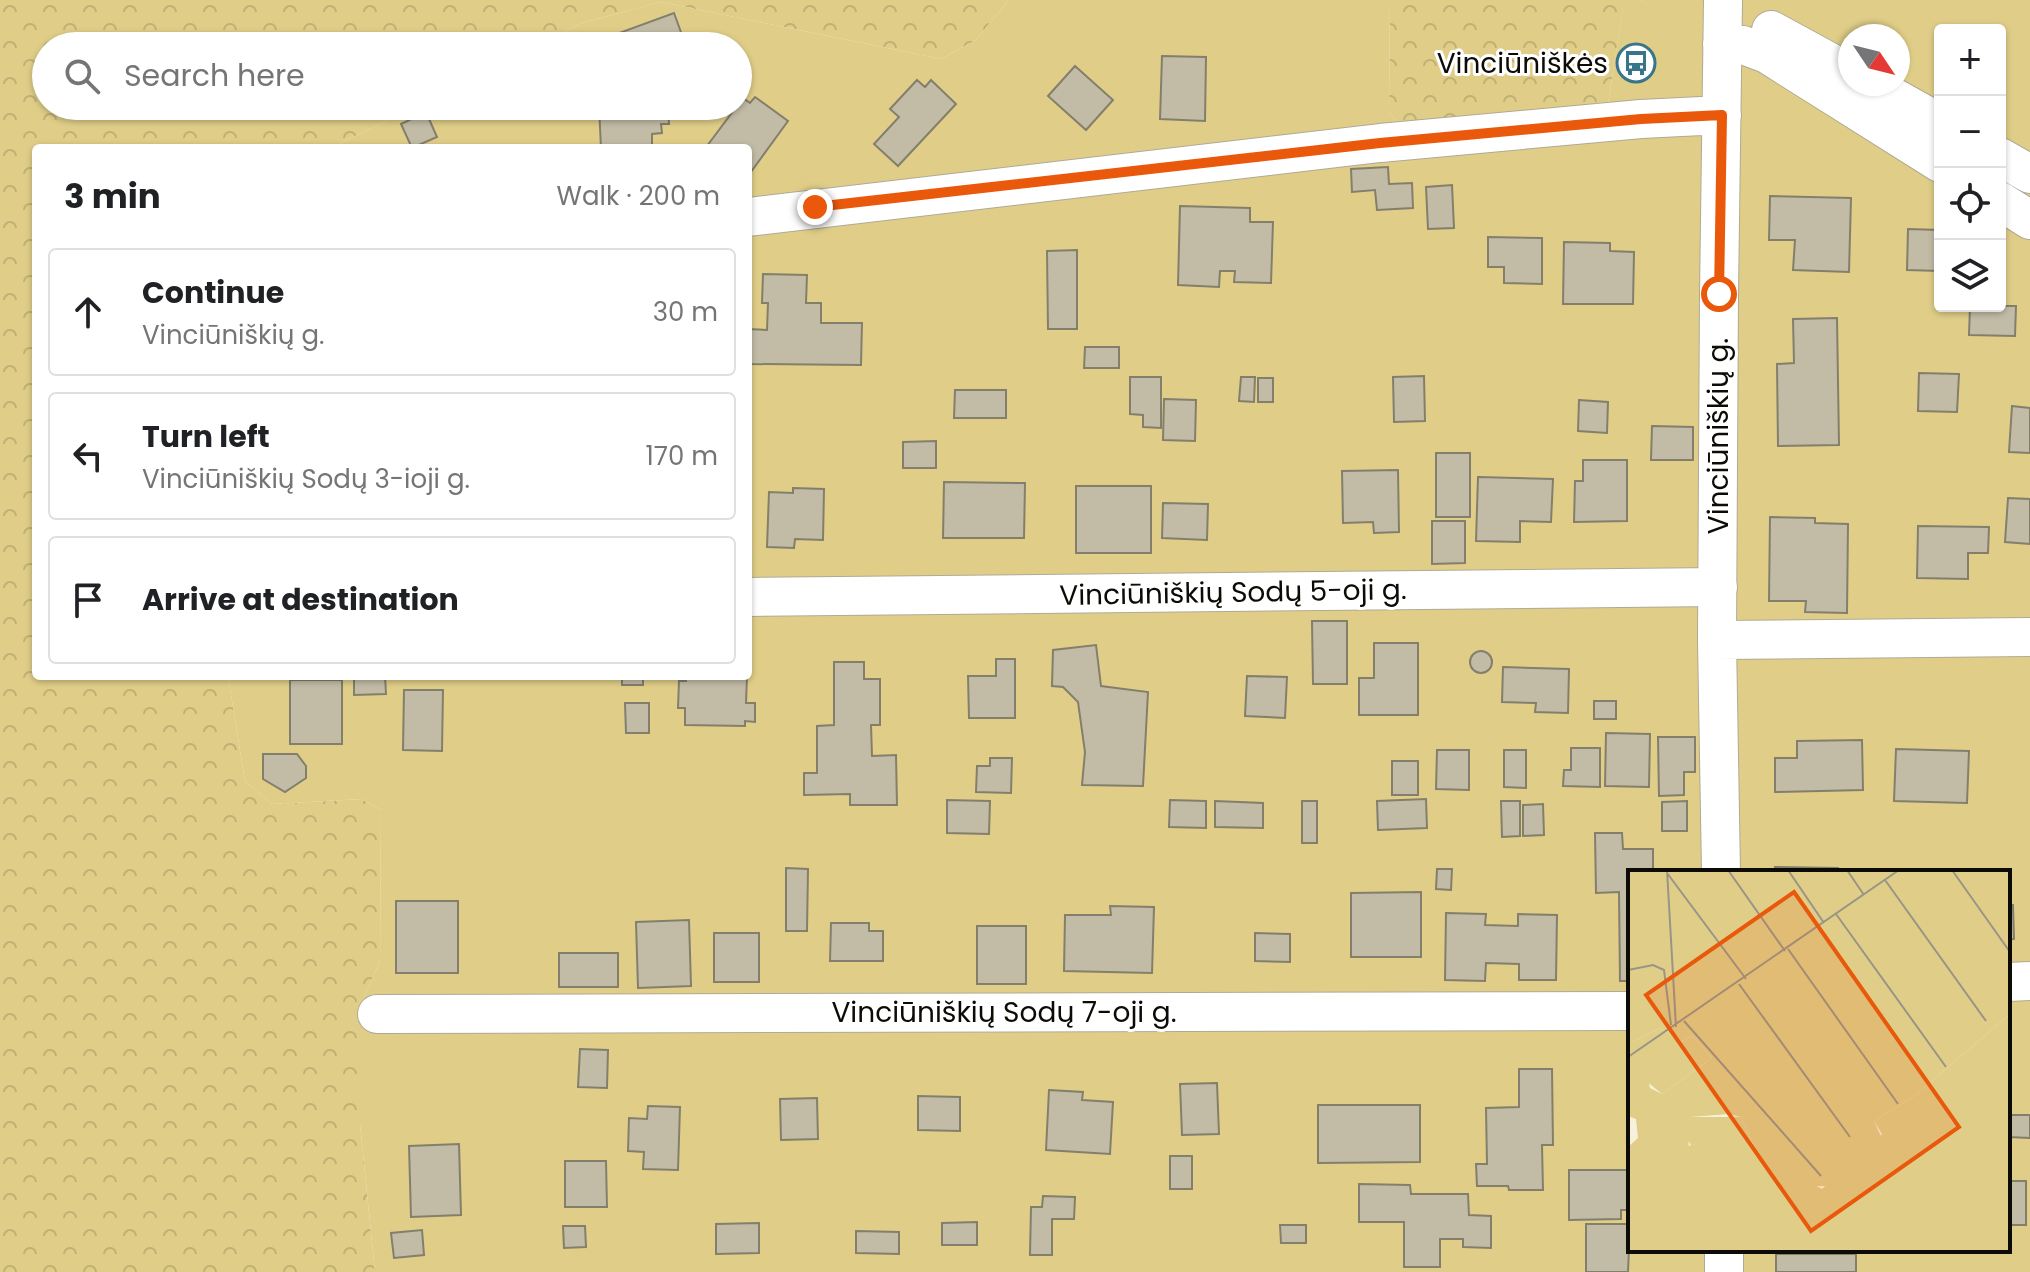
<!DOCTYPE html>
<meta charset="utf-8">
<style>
:root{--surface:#fff;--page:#f2f2f2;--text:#202124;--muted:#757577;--line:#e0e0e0}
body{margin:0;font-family:Poppins,sans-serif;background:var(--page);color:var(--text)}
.controls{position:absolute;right:24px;top:24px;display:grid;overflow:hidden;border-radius:8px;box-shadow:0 2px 6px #0004}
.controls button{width:72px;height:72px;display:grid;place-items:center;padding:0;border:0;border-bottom:2px solid var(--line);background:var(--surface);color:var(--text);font:40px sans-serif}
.compass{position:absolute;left:1838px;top:24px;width:72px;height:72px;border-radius:50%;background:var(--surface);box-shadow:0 2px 6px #0004;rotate:125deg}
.stop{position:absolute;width:24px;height:24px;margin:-18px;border:6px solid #ea580c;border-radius:50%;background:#fff}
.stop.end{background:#ea580c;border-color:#fff;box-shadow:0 2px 8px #0008}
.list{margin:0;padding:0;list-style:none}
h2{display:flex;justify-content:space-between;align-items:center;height:104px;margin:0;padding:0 32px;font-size:34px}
h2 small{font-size:26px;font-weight:400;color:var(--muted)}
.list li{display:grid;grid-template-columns:52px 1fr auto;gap:24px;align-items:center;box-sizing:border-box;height:128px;margin:0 16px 16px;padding:0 16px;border:2px solid var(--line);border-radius:8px}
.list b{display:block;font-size:30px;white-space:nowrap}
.list p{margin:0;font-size:26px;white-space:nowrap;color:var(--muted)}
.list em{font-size:26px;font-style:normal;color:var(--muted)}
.icon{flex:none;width:44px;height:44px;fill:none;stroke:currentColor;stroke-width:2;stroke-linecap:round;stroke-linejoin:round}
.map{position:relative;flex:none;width:2030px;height:1272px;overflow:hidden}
.search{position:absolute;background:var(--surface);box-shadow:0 2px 6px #0004;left:32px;top:32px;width:720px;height:88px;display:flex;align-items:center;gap:20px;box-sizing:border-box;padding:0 28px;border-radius:44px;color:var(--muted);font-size:30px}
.panel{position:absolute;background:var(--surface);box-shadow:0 2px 6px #0004;left:32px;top:144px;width:720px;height:536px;border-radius:8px}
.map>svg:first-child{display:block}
.forest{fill:url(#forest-crowns)}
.green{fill:#e0ce88;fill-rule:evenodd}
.building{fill:#c2bca7;stroke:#847f6b;stroke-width:2}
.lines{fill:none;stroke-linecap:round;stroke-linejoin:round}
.minor-casing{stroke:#afaa95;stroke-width:40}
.minor{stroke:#fff;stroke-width:38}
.route{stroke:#ea580c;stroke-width:10}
.labels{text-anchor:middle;stroke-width:6;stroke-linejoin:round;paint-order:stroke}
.poi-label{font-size:28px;fill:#0d0b05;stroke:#fff;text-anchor:end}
.street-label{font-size:28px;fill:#0d0b05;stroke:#fff}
.inset-road{fill:none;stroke:#999585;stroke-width:2}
.view{fill:#e8590c;fill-opacity:0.15;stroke:#e8590c;stroke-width:4}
.inset-edge{fill:none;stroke:#0d0b05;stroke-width:4}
</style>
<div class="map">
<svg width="2030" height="1272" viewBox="0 0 2030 1272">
<defs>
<pattern id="forest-crowns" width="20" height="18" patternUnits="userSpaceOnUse" patternTransform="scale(2)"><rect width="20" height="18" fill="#e0ce88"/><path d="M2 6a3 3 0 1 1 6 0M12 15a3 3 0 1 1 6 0" fill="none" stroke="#bfb074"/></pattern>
</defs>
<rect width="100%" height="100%" fill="#f7f1db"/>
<path class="forest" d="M0,0H1009L976,40L941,59L661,2L582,23L536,46H46V106H416L331,148H36V676H228L245,781L272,804L362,799L381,810L380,961L360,1006V1124L375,1272H0Z
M1390,0H1643L1623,8L1608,104L1401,127L1389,112Z"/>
<path class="green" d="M1009,0H1390L1389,112L1401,127L1608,104L1623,7L1643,0H2030V1272H375L360,1124V1006L380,961L381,810L362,799L272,804L245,781L228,676H748V148H331L416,106H738V46H536L582,23L661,2L941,59L976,40ZM1940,30H2000V306H1940ZM1850,36H1898V84H1850ZM1630,872H2008V1250H1630Z"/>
<path class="building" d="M674,13L686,46H590L589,44Z
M1162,56L1206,57L1205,121L1160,119Z
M1075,66L1113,100L1086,130L1048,96Z
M917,80L925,87L931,80L956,104L898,166L874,144L899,117L890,109Z
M755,97L788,121L748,176V148H710L707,146L743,98L750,103Z
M599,106H668L669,124H661L662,133L652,134V148H601Z
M426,112L437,137L412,148L401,124Z
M1388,167L1389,184L1412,183L1413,208L1377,210L1375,190L1352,192L1351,169Z
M1452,185L1454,228L1428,229L1426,187Z
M1770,196L1851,198L1849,272L1793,270L1795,240H1769Z
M1180,206L1250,208V222H1273L1271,283L1234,282L1235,271H1220L1219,287L1178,285Z
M1908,229L1940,230V271L1907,270Z
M1488,237L1542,238V284L1504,283V267H1488Z
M1564,242L1610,243V251L1634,252L1633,304H1563Z
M1077,250V329H1048L1047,251Z
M763,274L807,275L806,303H821V323H862L861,365L748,364V329L767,330L768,303H762Z
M1970,306H2016L2015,336L1969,335Z
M1837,318L1839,445L1778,446L1777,364L1794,363L1793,319Z
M1085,347H1119V368H1084Z
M1919,373L1959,374L1957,412L1918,411Z
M1424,376L1425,421L1394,422L1393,377Z
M1130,377H1161V428L1143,427V415L1130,414Z
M1241,377H1255L1254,402L1239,401Z
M1258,378H1273V402H1258Z
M955,390H1006V418H954Z
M1164,399L1196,400L1195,441L1163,440Z
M1579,400L1608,402L1607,433L1578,431Z
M2012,406L2030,408V453L2009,452Z
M1652,426L1693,427V460H1651Z
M936,441V468H903V442Z
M1436,453H1470V517H1436Z
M1583,460H1627V521L1574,522L1575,481H1583Z
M1398,470L1399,532L1374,533L1373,522L1343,523L1342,471Z
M1478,477L1553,479L1551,522L1520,521V542L1476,541Z
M944,482L1025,483L1024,538H943Z
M1076,486H1151V553H1076Z
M793,488L824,489L823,540L795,539L794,548L767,547L769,492L793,493Z
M2008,498L2030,499V544L2005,542Z
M1163,503L1208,504L1207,540L1162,538Z
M1770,517L1815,518V523L1848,524L1847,613L1805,612L1806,601H1769Z
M1432,521H1465V563L1432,564Z
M1918,526L1989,527L1988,553H1968V579L1917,578Z
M1312,621H1347V684H1313Z
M1374,643H1418V715H1359V678H1374Z
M1096,645L1101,686L1148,692L1143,786L1082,785L1085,752L1078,702L1063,687L1052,686L1053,650Z
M1470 662a11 11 0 1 1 22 0a11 11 0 1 1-22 0Z
M996,659H1015V718H969L968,676H996Z
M834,662H864V679H880V725H871L872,756L896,755L897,805H850V794L804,795V773H817V726L834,725Z
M1503,667L1569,669L1568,713L1535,712L1536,703L1502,702Z
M354,676H385L386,694L354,695Z
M622,676H643V685H622Z
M686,676H747L746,703H755V722L745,721V726L685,725V708H678L679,681H686Z
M1247,676L1287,677L1285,718L1245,716Z
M290,680H342V744H290Z
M404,690H443L442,751L403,750Z
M1594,701H1616V719H1594Z
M625,703H649V733H626Z
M1606,733L1650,734L1649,787L1605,786Z
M1658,737H1695V772H1684V795L1659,796Z
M1862,740L1863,790L1775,792V758H1797V741Z
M1571,748H1600V787L1563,786L1564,770H1571Z
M1896,749L1969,751L1967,803L1894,801Z
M1437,750H1469V790L1436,789Z
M1504,750H1526V788L1504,787Z
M263,754H297L306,766V778L285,792L263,779Z
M990,758H1012L1011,793L976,792L977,766H990Z
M1392,761H1418V795H1392Z
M1426,799L1427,828L1378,830L1377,801Z
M947,800L990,801L989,834L947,833Z
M1170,800L1206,801V828L1169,827Z
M1215,801L1263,803V828L1215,827Z
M1302,801H1317V843H1302Z
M1501,801H1520V836L1502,837Z
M1687,801V831H1662V802Z
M1543,804L1544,835L1523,836V805Z
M1595,833H1622L1623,849H1653V872H1630V981H1620L1619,892L1596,893Z
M1775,867L1838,868V872H1775Z
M786,868L808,869L807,931H786Z
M1437,869H1452L1451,890L1436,889Z
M1421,892V957H1351V893Z
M396,901H458V973H396Z
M2008,905H2013L2014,939L2008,940Z
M1110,906L1154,907L1152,973L1064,971L1065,915H1111Z
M1446,913L1486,914L1485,925L1518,926V914L1557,915L1556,980H1519V964L1486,963L1485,981L1445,980Z
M689,920L691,986L638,988L636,922Z
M831,923H869V931H883V961H830Z
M977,926H1026V984H977Z
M714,933H759V982H714Z
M1255,933L1290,934V962L1255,961Z
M559,953H618V987H559Z
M580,1049L608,1050L607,1088L578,1087Z
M1519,1069H1552L1553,1145H1542L1543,1190H1509L1508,1186H1477L1476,1164H1487L1486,1108L1519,1107Z
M1217,1083L1219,1134L1182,1135L1180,1084Z
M1049,1090L1083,1092L1082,1100L1113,1102L1110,1154L1046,1150Z
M918,1096L960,1097V1131L918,1130Z
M817,1098L818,1139L781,1140L780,1099Z
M1318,1105H1420V1162L1318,1163Z
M648,1106L680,1107L678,1170L643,1169L644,1152L628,1151L629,1118L647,1119Z
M2008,1115H2030V1138L2008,1137Z
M459,1144L461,1215L411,1217L409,1146Z
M1170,1156H1192V1189H1170Z
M565,1161H606L607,1207H565Z
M1569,1170H1630V1210H1621V1219L1569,1220Z
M2008,1181H2026V1225H2008Z
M1359,1184L1410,1185L1411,1194H1468L1469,1215L1491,1216V1248L1463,1247V1239H1440V1267H1404V1222H1359Z
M1043,1196L1075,1197L1074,1219H1052V1255H1030L1031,1207H1042Z
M977,1222V1245H942V1223Z
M759,1223V1253L716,1254V1224Z
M1586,1224H1630L1628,1272H1586Z
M1280,1225H1306V1243H1281Z
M563,1226H585L586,1247L564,1248Z
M422,1230L424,1255L394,1258L391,1233Z
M856,1231L899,1232V1254L856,1253Z
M1776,1254H1856V1272H1776Z"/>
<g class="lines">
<g class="minor-casing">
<path id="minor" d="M1771,30L1850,73
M1722,44L1743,45L1767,54L1940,163
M1870,84L1940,123
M2000,157L2030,174
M2000,201L2030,220
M748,217L1380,143L1641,119L1722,115
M748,597L1718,587
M1717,640L2030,637
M1721,872L1717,640L1719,294L1723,0
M2008,982L2030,981
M377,1014L1630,1011
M1724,1250V1272"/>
</g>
<use href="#minor" class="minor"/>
</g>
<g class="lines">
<path class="route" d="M815,207L1380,143L1641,119L1722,115L1719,294"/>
</g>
<defs>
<g id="bus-ring" transform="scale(2)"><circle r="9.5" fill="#fff" stroke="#37758b" stroke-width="1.5"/><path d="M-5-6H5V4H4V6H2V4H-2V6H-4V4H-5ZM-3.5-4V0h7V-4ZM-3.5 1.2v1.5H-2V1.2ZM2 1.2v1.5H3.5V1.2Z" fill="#37758b"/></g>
</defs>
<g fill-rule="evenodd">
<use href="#bus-ring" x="1636" y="63"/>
</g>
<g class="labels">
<g class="poi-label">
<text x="1608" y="73">Vinciūniškės</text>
</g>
<g class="street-label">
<text transform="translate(1718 436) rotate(-90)" y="10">Vinciūniškių g.</text>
<text transform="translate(1233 592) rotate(-1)" y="10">Vinciūniškių Sodų 5-oji g.</text>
<text x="1004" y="1022">Vinciūniškių Sodų 7-oji g.</text>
</g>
</g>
<g transform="translate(1628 870)">
<rect width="382" height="382" fill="#f7f1db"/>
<path d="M382,144V382H0V300L63,275L58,267L62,247H113L129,284L194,319L254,264L246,251L284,228ZM32,158L52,172L64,166L84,188L34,224L0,196V174Z" fill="#e0ce88"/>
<path d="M0,0H382V144L284,228L246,251L254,269L205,316H186L138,291L129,284L113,247L101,244L62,247L60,287L8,305L0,300V277L10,268L8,249L0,246V196H17L22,218L34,224L84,188L64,166L52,172L32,158L0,174Z" fill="#e0ce88"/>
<path class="inset-road" d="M39,0L48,157M100,0L157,81M160,0L196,53M219,0L236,25M324,0L382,82M39,3L118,109M257,10L358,151M208,44L318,197M160,79L270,234M0,100L25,95L36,100L43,155M111,114L222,267M56,151L193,306M0,187L271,0"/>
<path class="view" d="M166,22L331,257L183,361L18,125Z"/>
<rect width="382" height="382" class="inset-edge"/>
</g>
</svg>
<div class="controls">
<button>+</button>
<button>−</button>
<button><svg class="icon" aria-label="locate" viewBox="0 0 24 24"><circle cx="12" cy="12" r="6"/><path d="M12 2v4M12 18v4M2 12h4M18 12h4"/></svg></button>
<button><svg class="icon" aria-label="layers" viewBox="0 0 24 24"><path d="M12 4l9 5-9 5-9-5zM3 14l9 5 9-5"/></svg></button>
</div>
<svg class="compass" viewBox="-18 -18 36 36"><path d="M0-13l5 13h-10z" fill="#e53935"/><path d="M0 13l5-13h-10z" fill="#757577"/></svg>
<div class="stop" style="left:1719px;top:294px"></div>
<div class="stop end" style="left:815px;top:207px"></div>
<div class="search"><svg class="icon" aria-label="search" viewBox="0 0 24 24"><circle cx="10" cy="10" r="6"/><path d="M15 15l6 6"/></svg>Search here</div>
<section class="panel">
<h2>3 min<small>Walk · 200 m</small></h2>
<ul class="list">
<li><svg class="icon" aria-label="ahead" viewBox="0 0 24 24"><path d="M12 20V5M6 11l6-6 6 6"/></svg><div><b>Continue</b><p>Vinciūniškių g.</p></div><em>30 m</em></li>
<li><svg class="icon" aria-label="left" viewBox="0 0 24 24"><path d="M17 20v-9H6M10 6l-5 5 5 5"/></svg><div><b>Turn left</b><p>Vinciūniškių Sodų 3-ioji g.</p></div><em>170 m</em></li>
<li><svg class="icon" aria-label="arrive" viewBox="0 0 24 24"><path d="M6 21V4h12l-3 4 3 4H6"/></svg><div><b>Arrive at destination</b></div></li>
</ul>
</section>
</div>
